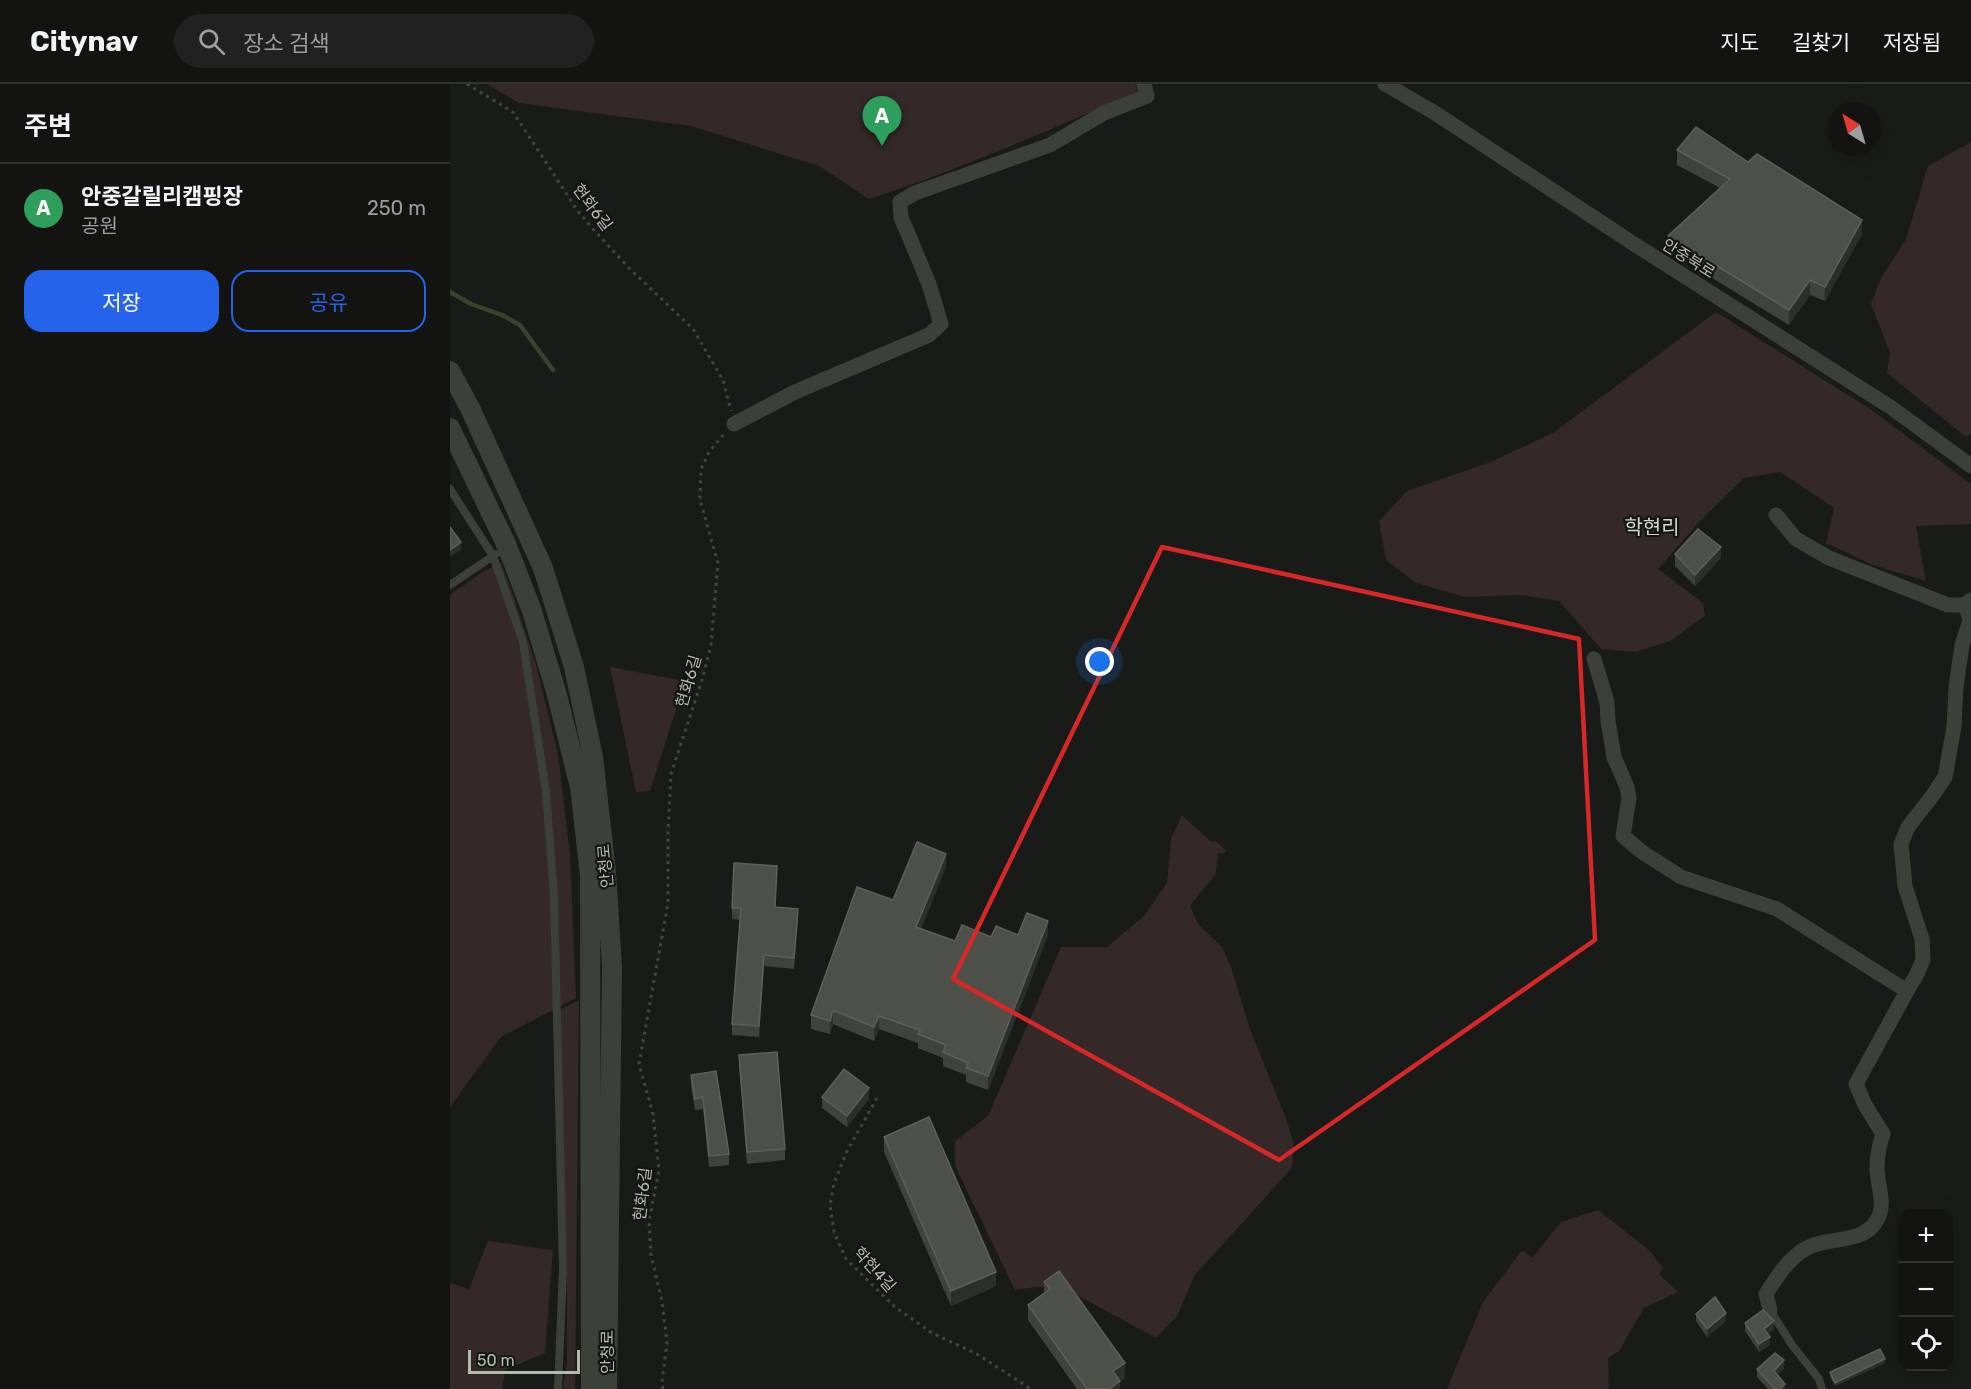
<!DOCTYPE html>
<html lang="ko">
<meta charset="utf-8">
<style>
:root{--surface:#131412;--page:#202120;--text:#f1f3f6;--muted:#9d9e9f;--line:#323332;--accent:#2563eb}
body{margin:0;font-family:Rubik,"Noto Sans KR",sans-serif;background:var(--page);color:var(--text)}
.controls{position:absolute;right:18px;bottom:18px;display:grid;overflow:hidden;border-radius:12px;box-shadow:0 6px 24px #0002}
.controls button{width:54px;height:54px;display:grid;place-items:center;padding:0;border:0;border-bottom:2px solid var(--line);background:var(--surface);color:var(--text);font:30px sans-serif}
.compass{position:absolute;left:1377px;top:18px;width:54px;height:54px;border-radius:50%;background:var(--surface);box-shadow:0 6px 24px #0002;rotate:323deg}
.scale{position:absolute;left:18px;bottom:15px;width:112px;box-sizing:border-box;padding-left:6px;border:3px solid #b1bca9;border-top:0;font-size:16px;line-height:21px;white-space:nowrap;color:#b1bca9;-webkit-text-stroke:4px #141613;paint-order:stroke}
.you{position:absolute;left:650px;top:578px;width:21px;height:21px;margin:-15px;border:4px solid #fff;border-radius:50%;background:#1a73e8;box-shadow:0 0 0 9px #1a73e833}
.badge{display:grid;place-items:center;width:39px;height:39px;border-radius:50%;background:var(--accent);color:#fff;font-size:20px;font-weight:700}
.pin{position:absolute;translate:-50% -50px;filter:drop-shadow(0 2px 3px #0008)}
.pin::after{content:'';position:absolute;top:32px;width:21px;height:18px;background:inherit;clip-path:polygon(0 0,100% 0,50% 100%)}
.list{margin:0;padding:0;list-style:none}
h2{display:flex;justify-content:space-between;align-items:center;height:78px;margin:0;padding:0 24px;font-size:26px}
h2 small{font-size:20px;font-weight:400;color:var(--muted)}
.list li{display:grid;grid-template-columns:39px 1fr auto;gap:18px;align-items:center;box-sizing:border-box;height:90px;padding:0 24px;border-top:2px solid var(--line)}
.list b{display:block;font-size:22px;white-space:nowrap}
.list p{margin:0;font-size:20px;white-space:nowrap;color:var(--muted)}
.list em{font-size:20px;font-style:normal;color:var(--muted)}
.actions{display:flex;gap:12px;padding:18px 24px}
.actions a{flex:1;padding:14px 0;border:2px solid var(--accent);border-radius:18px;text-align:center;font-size:21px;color:var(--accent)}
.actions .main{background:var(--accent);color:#fff}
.icon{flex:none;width:33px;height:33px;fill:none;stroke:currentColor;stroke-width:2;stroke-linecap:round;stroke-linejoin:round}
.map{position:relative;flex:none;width:1521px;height:1305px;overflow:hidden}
header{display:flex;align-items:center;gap:36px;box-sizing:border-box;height:84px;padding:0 30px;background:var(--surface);border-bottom:2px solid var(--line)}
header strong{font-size:28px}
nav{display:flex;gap:33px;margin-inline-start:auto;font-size:21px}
.search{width:420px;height:54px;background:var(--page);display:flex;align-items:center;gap:15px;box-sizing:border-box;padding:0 21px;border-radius:33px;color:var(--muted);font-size:22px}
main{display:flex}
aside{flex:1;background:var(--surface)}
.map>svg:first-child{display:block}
.green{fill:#342828}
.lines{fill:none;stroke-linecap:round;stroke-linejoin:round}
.stream{stroke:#3a412d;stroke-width:4.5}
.path{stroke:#42473f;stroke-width:3;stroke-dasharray:3 4.5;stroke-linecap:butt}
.service{stroke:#3b4039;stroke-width:8}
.minor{stroke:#3b4039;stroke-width:15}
.tertiary{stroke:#3b4039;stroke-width:20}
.wall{fill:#40433d}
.shaded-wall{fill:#2b2e29}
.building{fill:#4c5049;stroke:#5c6158;stroke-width:1.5}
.marked{fill:none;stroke:#d62828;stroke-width:4.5;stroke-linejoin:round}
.labels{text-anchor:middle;stroke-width:4.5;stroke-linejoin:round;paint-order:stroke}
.street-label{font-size:16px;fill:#b1bca9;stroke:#141613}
.quarter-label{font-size:20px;fill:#d0d7cb;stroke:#141613}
</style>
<header>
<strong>Citynav</strong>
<div class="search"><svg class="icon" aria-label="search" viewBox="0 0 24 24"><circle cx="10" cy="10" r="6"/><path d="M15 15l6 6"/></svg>장소 검색</div>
<nav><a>지도</a><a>길찾기</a><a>저장됨</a></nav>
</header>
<main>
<aside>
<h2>주변<small></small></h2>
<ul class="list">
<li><span class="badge" style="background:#2e9e5b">A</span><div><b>안중갈릴리캠핑장</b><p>공원</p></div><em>250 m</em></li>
</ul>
<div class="actions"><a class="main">저장</a><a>공유</a></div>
</aside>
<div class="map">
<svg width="1521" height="1305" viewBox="0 0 1521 1305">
<rect width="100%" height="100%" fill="#191b18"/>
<path class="green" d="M37,0H685L688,7C600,46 511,85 419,115L369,82L241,42L69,19Z
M1521,58V349L1516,353L1437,289L1440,269L1421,220L1431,194L1456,155L1478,82Z
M1266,228L1420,325L1521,400V440L1466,442L1476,497L1423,481L1376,459L1384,424L1330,388L1294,394L1250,437L1208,485L1253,519L1255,532L1220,557L1185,568L1151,565L1109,517L1072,511L1015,513L966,499L936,476L929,437L957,407L1038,379L1103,349Z
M51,479L61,505L86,580L108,670L120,770L126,914L51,953L0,1023V511L34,487Z
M160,583L235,597L200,707L186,708Z
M732,731L760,757L767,758L776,767L774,770L768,769L766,790L740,822L748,840L772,863L781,883L800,945L837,1037L844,1061L842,1084L745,1191L727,1232L706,1254L614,1204L586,1203L565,1206L505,1082V1057L538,1032L611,863H657L694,832L717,799L721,755Z
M129,916L125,1305H113L117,1277V1183L109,926Z
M1148,1126L1199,1166L1213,1184L1209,1190L1228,1208L1194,1224L1169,1267L1158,1274L1159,1305H997L1033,1218L1072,1166L1082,1174L1111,1138Z
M38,1157L103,1166L95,1269L55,1286L52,1305H0V1199L19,1205Z"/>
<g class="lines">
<path class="stream" d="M0,208L21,220L52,231L70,241L103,286"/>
<path class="path" d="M17,0L63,28L127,126L143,145L179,184L243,245L273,296L281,327
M427,1014L397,1067L384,1099L380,1121L384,1148L396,1175L445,1223L482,1249L527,1270L581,1305
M213,1305L212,1298L217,1259L212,1217L201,1171L199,1137L209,1086L203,1030L189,980L218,819V749L221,690L252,596L261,561L268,479L250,416L251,385L259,368L274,350"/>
<path class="service" d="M0,405L43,472L73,558L96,708L104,811L113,1185L108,1305
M0,501L46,470
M1320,1226L1342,1261L1369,1295L1372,1305"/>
<path class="minor" d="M935,0L985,29L1184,160L1442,324L1521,382
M284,340L345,308L479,251L491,240L479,200L451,133L450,118L465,109L600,61L654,29L697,12L694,0
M1326,431L1346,455L1379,474L1498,521H1515L1521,516
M1144,575L1157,618L1158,637L1164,673L1177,703L1179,714L1173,752L1192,768L1231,793L1327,825L1457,907L1406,1000L1415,1021L1433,1050C1429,1061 1427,1074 1427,1086C1428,1103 1436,1121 1427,1136C1413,1161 1376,1152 1355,1165C1337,1176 1327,1193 1316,1210L1320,1226
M1457,907L1467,890L1473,876L1472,855L1455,802L1451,760L1458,743L1483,711L1495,693L1504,643L1506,603L1512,561L1520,536L1515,521"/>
<path class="tertiary" d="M0,287L20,324L93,484L124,583L143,673L156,788L162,883L157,1305
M0,344L57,462L82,527L107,611L130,703L140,791L141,1305"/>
</g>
<path class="wall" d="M1227,66L1298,78L1412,150L1375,217L1360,211L1339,241L1218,167V152L1270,104L1227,81Z
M1225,470L1271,474L1245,502L1225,482Z
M496,783L471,845L505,857L541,853L598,851L538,1006L516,998V991L493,982V974L468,964V959L429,945L424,957L383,940L380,950L361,945V931L443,816Z
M327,793L325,823L348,836L344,885L314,882L309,953L282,951V940L290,836L282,835V824Z
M289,971L335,1065V1076L297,1080L289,982Z
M266,987L279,1070V1081L259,1083L253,1025L245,1026L241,1002V991Z
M372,1013L419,1015L397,1043L372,1024Z
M434,1053L546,1202L501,1222L434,1068Z
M594,1198L675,1294L670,1297V1305H627L578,1236V1221L594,1209Z
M1246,1230L1276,1237L1257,1253L1246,1237Z
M1295,1239L1324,1245L1317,1250L1320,1261L1309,1268L1295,1247Z
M1435,1279L1385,1302L1380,1292V1288Z
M1334,1284L1327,1291L1335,1305H1318L1307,1293V1285Z"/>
<path class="shaded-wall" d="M1412,136V150L1375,217V203Z
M1360,196V211L1339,241V226Z
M11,458V466L0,473V466Z
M1271,463V474L1245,502V491Z
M496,770V783L466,857V843Z
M348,825V836L344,885V874Z
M598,837V851L538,1006V992Z
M314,871V882L309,953V942Z
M383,926V940L380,950V937Z
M429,932V945L424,957V943Z
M419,1004V1015L397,1043V1032Z
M546,1188V1202L501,1222V1207Z
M1276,1229V1237L1257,1253V1245Z
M1324,1237V1245L1314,1252V1245Z
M1320,1253V1261L1309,1268V1260Z
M1435,1275V1279L1385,1302V1299Z
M1334,1276V1284L1324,1294V1287Z
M675,1279V1294L663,1302V1287Z
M670,1297V1305H659Z
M1335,1300V1305H1330Z"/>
<path class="building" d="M1246,43L1298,78L1307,70L1412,136L1375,203L1360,196L1339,226L1218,152L1280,95L1227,66Z
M0,443L11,458L0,466Z
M1248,445L1271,463L1245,491L1225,470Z
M467,758L496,770L466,843L505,857L512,841L541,853L546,842L568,851L577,829L598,837L538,992L516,984L518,979L493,968L496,961L468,950L470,946L429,932L424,943L383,926L380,937L361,931L407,803L443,816Z
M284,779L327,782L325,823L348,825L344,874L314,871L309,942L282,940L291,824H282Z
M327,968L335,1065L297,1068L289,971Z
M394,985L419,1004L397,1032L372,1013Z
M266,987L279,1070L259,1072L253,1013L245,1015L241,991Z
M479,1033L546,1188L501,1207L434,1053Z
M609,1187L675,1279L663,1287L670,1297L659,1305H637L578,1221L600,1205L594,1198Z
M1265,1213L1276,1229L1257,1245L1246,1230Z
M1313,1226L1324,1237L1314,1245L1320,1253L1309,1260L1295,1239Z
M1430,1265L1435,1275L1385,1299L1380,1288Z
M1325,1269L1334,1276L1324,1287L1335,1300L1330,1305H1325L1307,1285Z"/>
<path class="marked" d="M712,463L1129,555L1145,856L829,1076L503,895Z"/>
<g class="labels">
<g class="street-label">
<text transform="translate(143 123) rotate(53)" y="6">현화6길</text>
<text transform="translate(1239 174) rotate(32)" y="6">안중북로</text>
<text transform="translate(238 597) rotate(-74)" y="6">현화6길</text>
<text transform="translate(155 782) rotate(-95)" y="6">안청로</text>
<text transform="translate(192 1110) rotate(-83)" y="6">현화6길</text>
<text transform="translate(425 1185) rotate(48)" y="6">학현4길</text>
<text transform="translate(157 1268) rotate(-90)" y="6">안청로</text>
</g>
<g class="quarter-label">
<text x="1202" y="450">학현리</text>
</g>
</g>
</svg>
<div class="controls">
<button>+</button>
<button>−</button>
<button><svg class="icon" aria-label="locate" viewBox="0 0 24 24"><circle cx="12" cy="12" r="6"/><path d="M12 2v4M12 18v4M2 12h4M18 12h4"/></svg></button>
</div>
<svg class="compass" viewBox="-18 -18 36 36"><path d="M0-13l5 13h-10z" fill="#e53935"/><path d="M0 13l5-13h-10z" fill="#9d9e9f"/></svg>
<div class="scale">50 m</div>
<div class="you"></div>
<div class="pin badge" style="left:432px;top:62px;background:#2e9e5b">A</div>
</div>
</main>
